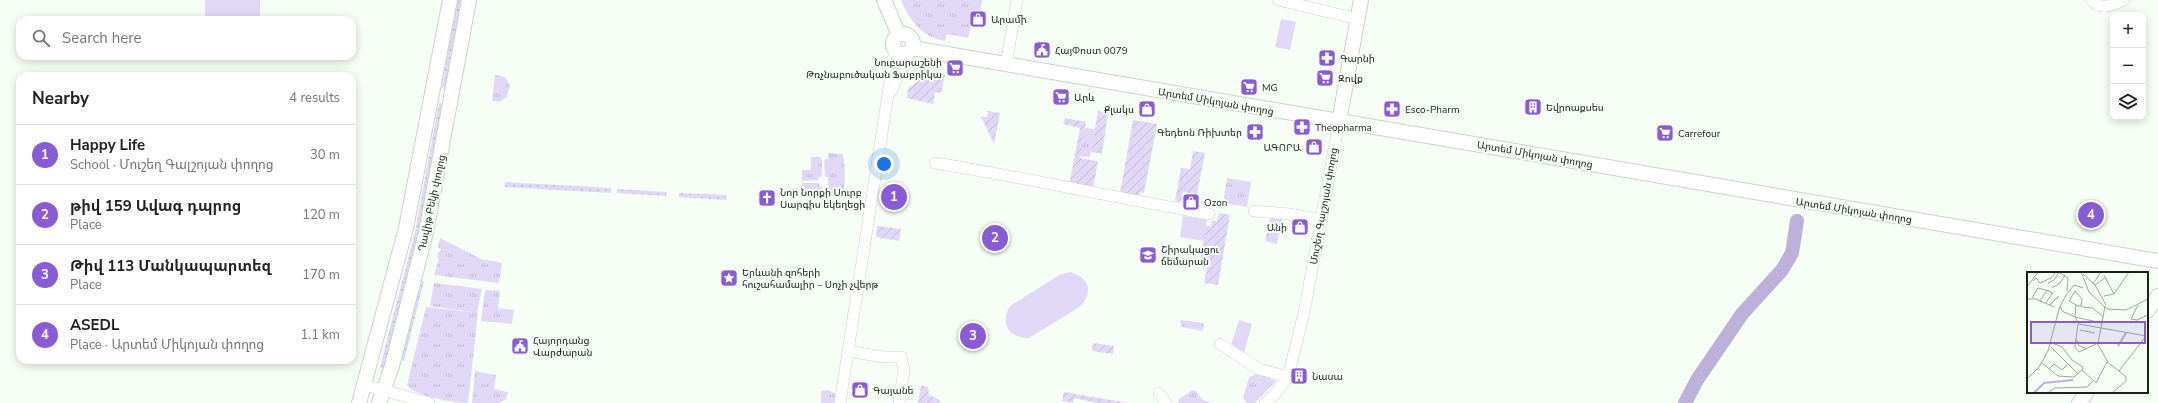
<!DOCTYPE html>
<meta charset="utf-8">
<style>
:root{--surface:#fff;--page:#f2f2f2;--text:#202124;--muted:#757577;--line:#e0e0e0;--accent:#895bd4}
body{margin:0;font-family:"Nunito Sans","Noto Sans Armenian",sans-serif;background:var(--page);color:var(--text)}
.controls{position:absolute;right:12px;top:12px;display:grid;overflow:hidden;border-radius:8px;box-shadow:0 2px 10px #0003}
.controls button{width:36px;height:36px;display:grid;place-items:center;padding:0;border:0;border-bottom:1px solid var(--line);background:var(--surface);color:var(--text);font:20px sans-serif}
.you{position:absolute;left:884px;top:164px;width:14px;height:14px;margin:-10px;border:3px solid #fff;border-radius:50%;background:#1a73e8;box-shadow:0 0 0 6px #1a73e833}
.badge{display:grid;place-items:center;width:26px;height:26px;border-radius:50%;background:var(--accent);color:#fff;font-size:13px;font-weight:700}
.pin{position:absolute;translate:-50% -50%;border:2px solid #fff;box-shadow:0 1px 4px #0006}
.list{margin:0;padding:0;list-style:none}
h2{display:flex;justify-content:space-between;align-items:center;height:52px;margin:0;padding:0 16px;font-size:17px}
h2 small{font-size:13px;font-weight:400;color:var(--muted)}
.list li{display:grid;grid-template-columns:26px 1fr auto;gap:12px;align-items:center;box-sizing:border-box;height:60px;padding:0 16px;border-top:1px solid var(--line)}
.list b{display:block;font-size:15px;white-space:nowrap}
.list p{margin:0;font-size:13px;white-space:nowrap;color:var(--muted)}
.list em{font-size:13px;font-style:normal;color:var(--muted)}
.icon{flex:none;width:22px;height:22px;fill:none;stroke:currentColor;stroke-width:2;stroke-linecap:round;stroke-linejoin:round}
.map{position:relative;flex:none;width:2158px;height:403px;overflow:hidden}
.search{position:absolute;background:var(--surface);box-shadow:0 2px 10px #0003;left:16px;top:16px;width:340px;height:44px;display:flex;align-items:center;gap:10px;box-sizing:border-box;padding:0 14px;border-radius:12px;color:var(--muted);font-size:15px}
.panel{position:absolute;background:var(--surface);box-shadow:0 2px 10px #0003;left:16px;top:72px;width:340px;height:292px;border-radius:12px}
.map>svg:first-child{display:block}
.grass{fill:url(#grass-dots)}
.park{fill:url(#park-tufts)}
.garden{fill:url(#garden-furrows)}
.pitch{fill:#e1d8f8}
.lines{fill:none;stroke-linecap:round;stroke-linejoin:round}
.river{stroke:#bdb1da;stroke-width:14}
.minor-casing{stroke:#cad2ca;stroke-width:12}
.major-casing{stroke:#cad2ca;stroke-width:16}
.minor{stroke:#fff;stroke-width:11}
.major{stroke:#fff;stroke-width:14}
.labels{text-anchor:middle;stroke-width:4;stroke-linejoin:round;paint-order:stroke}
.poi-label{font-size:10px;fill:#1c1f1c;stroke:#f6fef6;text-anchor:start}
.street-label{font-size:10px;fill:#1c1f1c;stroke:#f6fef6}
.inset-river{fill:none;stroke:#bdb1da;stroke-width:2}
.inset-road{fill:none;stroke:#9fa59f;stroke-width:1}
.view{fill:#895bd4;fill-opacity:0.15;stroke:#895bd4;stroke-width:2}
.inset-edge{fill:none;stroke:#1c1f1c;stroke-width:2}
</style>
<div class="map">
<svg width="2158" height="403" viewBox="0 0 2158 403">
<defs>
<pattern id="grass-dots" width="8" height="8" patternUnits="userSpaceOnUse"><rect width="8" height="8" fill="#e1d8f8"/><path d="M2 2h.1M6 6h.1" fill="none" stroke="#c0b9d4" stroke-width="1.8" stroke-linecap="round"/></pattern>
<pattern id="park-tufts" width="24" height="20" patternUnits="userSpaceOnUse"><rect width="24" height="20" fill="#e1d8f8"/><path d="M3 7l-1-3M5 7V3M7 7l1-3M15 17l-1-3M17 17v-4M19 17l1-3" fill="none" stroke="#c0b9d4"/></pattern>
<pattern id="garden-furrows" width="10" height="10" patternUnits="userSpaceOnUse"><rect width="10" height="10" fill="#e1d8f8"/><path d="M-1 1l2-2M0 10L10 0M9 11l2-2" fill="none" stroke="#c0b9d4"/></pattern>
</defs>
<rect width="100%" height="100%" fill="#f6fef6"/>
<path class="grass" d="M457,0H462L446,90H445L442,86Z
M439,103L445,104L430,190L385,369L380,367L415,232Z
M505,182L611,188V193L505,187Z
M617,189L666,192V196L617,193Z
M679,193L726,195V200L679,197Z
M420,281H424L404,361L400,360Z"/>
<path class="park" d="M901,0H982L980,12H974L968,38L947,34L945,41C922,37 910,21 901,0Z
M495,75L505,77L510,86L507,97L499,102L492,101Z
M1085,128L1095,129L1090,157L1080,156Z
M828,153L843,154L845,171L844,192L824,193V187L828,186V177H825L824,160L828,159Z
M811,157H820L822,160V177H819L818,180L802,181V170H811Z
M1227,178L1251,182L1247,207L1223,203Z
M802,183H819V187H822V193H803Z
M1271,214L1283,216L1277,244L1265,241Z
M440,238L481,259L502,263L499,283L434,275L439,258H437L438,252H440L441,249L438,248Z
M434,283L482,289L477,313L430,306Z
M485,290L500,291L498,308L514,310L512,324L481,321Z
M426,307L478,313L468,403C455,403 413,396 407,385Z
M1180,320L1204,323L1203,331L1182,327Z
M475,371L496,375L494,389L508,392L506,399L499,403H472Z
M1259,373L1276,381L1255,403H1247L1243,398L1249,377Z
M828,390L837,395L835,403H821V391Z
M1192,390L1196,391L1202,399L1211,403H1179L1178,400Z"/>
<path class="garden" d="M930,72L945,75L941,93L935,92L933,104L907,98L908,88Z
M988,111L1000,113L994,144L981,117H987Z
M1098,111L1108,113L1102,154L1091,152Z
M1065,118L1086,122L1080,158L1098,161L1093,190L1069,186L1080,128L1063,124Z
M1133,120L1157,124L1144,193L1140,192L1139,196L1120,193Z
M1193,151L1205,153L1197,194L1183,192L1181,202L1175,201L1181,168L1190,169Z
M1219,213L1230,215L1218,285L1204,283L1207,268L1199,266L1206,226H1211L1212,221H1217Z
M877,226L901,229L899,241L876,237Z
M1093,343L1114,346L1113,354L1092,351Z
M921,385L928,387L929,395L940,400L939,403H918Z
M1064,392L1128,403H1097L1074,398L1073,403L1062,401Z"/>
<path class="pitch" d="M205,0H260V20H205Z
M1281,19L1296,22L1290,50L1275,47Z
M1183,216L1207,220L1204,241L1180,237Z
M1071,272C1090,279 1093,291 1081,306L1029,338C1010,339 999,323 1010,306L1061,274Z
M1239,320L1252,324L1244,353L1230,348Z"/>
<g class="lines">
<path class="river" d="M1685,403L1697,380L1742,314L1782,270L1792,253L1797,221"/>
<g class="minor-casing">
<path id="minor" d="M1278,0L1358,19
M2091,0C2101,11 2112,5 2124,0
M1006,65L1017,0
M891,91L908,53
M935,163C1027,178 1117,198 1209,214
M1254,211L1289,214L1321,220
M1220,344L1259,369L1288,377
M848,351L883,357H901L904,370L899,403
M365,385L429,403
M1159,393L1166,403
M840,403L895,49
M1265,403L1274,395L1288,377L1304,313L1339,122"/>
</g>
<g class="major-casing">
<path id="major" d="M884,0L899,35
M893 44a10 10 0 1 1 20 0a10 10 0 1 1-20 0Z
M912,48L2158,261
M1339,122L1361,0
M2147,311L2158,296
M359,403L406,228L450,0
M379,403L392,366L426,232L469,0
M2079,403L2087,392"/>
</g>
<use href="#minor" class="minor"/>
<use href="#major" class="major"/>
</g>
<defs>
<g id="shop-square" transform="scale(0.9)"><rect x="-9" y="-9" width="18" height="18" rx="4" fill="#895bd4" stroke="#f6fef6"/><path d="M-5-2.5h2.3a2.7 3.5 0 0 1 5.4 0H5L5.5 6h-11ZM-1.5-2.5h3a1.5 2.3 0 0 0-3 0Z" fill="#fff"/></g>
<g id="civic-square" transform="scale(0.9)"><rect x="-9" y="-9" width="18" height="18" rx="4" fill="#895bd4" stroke="#f6fef6"/><path d="M-.6-6.5H3V-4.5H.6V-3L4-1V1h2V6H-6V1h2V-1L-.6-3ZM-1.2 2.5V6h2.4V2.5Z" fill="#fff"/></g>
<g id="pharmacy-square" transform="scale(0.9)"><rect x="-9" y="-9" width="18" height="18" rx="4" fill="#895bd4" stroke="#f6fef6"/><path d="M-2-6h4v4h4v4h-4v4h-4v-4h-4v-4h4Z" fill="#fff"/></g>
<g id="supermarket-square" transform="scale(0.9)"><rect x="-9" y="-9" width="18" height="18" rx="4" fill="#895bd4" stroke="#f6fef6"/><path d="M-6-5.5h2.5l.6 2H6L4.5 2H-2.5L-4.4-4H-6ZM-1.5 3.2a1.3 1.3 0 1 0 .1 0ZM3 3.2a1.3 1.3 0 1 0 .1 0Z" fill="#fff"/></g>
<g id="building-square" transform="scale(0.9)"><rect x="-9" y="-9" width="18" height="18" rx="4" fill="#895bd4" stroke="#f6fef6"/><path d="M-4-6H4V6H1V3H-1V6H-4ZM-2.5-4.3h1.7v1.8h-1.7ZM.8-4.3h1.7v1.8H.8ZM-2.5-1h1.7V.8h-1.7ZM.8-1h1.7V.8H.8Z" fill="#fff"/></g>
<g id="church-square" transform="scale(0.9)"><rect x="-9" y="-9" width="18" height="18" rx="4" fill="#895bd4" stroke="#f6fef6"/><path d="M-1.2-6h2.4v3.5h3.3v2.4h-3.3V6h-2.4V-.1h-3.3v-2.4h3.3Z" fill="#fff"/></g>
<g id="school-square" transform="scale(0.9)"><rect x="-9" y="-9" width="18" height="18" rx="4" fill="#895bd4" stroke="#f6fef6"/><path d="M0-5L7-2L0 1L-7-2ZM-4 1L0 2.5L4 1V4Q0 6-4 4Z" fill="#fff"/></g>
<g id="sight-square" transform="scale(0.9)"><rect x="-9" y="-9" width="18" height="18" rx="4" fill="#895bd4" stroke="#f6fef6"/><path d="M0-6L1.8-2.2L6-1.7L2.9 1.2L3.7 5.4L0 3.3L-3.7 5.4L-2.9 1.2L-6-1.7L-1.8-2.2Z" fill="#fff"/></g>
</defs>
<g fill-rule="evenodd">
<use href="#shop-square" x="978" y="19"/>
<use href="#civic-square" x="1042" y="50"/>
<use href="#pharmacy-square" x="1327" y="58"/>
<use href="#supermarket-square" x="955" y="68"/>
<use href="#supermarket-square" x="1325" y="78"/>
<use href="#supermarket-square" x="1249" y="87"/>
<use href="#supermarket-square" x="1061" y="97"/>
<use href="#building-square" x="1533" y="107"/>
<use href="#shop-square" x="1147" y="109"/>
<use href="#pharmacy-square" x="1392" y="109"/>
<use href="#pharmacy-square" x="1302" y="127"/>
<use href="#pharmacy-square" x="1255" y="132"/>
<use href="#supermarket-square" x="1665" y="133"/>
<use href="#shop-square" x="1314" y="147"/>
<use href="#church-square" x="767" y="198"/>
<use href="#shop-square" x="1191" y="202"/>
<use href="#shop-square" x="1300" y="227"/>
<use href="#school-square" x="1148" y="255"/>
<use href="#sight-square" x="729" y="278"/>
<use href="#civic-square" x="520" y="346"/>
<use href="#building-square" x="1299" y="376"/>
<use href="#shop-square" x="860" y="390"/>
</g>
<g class="labels">
<g class="poi-label">
<text x="991" y="23">Արամի</text>
<text x="1055" y="54">ՀայՓոստ 0079</text>
<text x="1340" y="62">Գարնի</text>
<text x="942" y="66" text-anchor="end">Նուբարաշենի<tspan x="942" dy="12">Թռչնաբուծական Ֆաբրիկա</tspan></text>
<text x="1338" y="82">Զովք</text>
<text x="1262" y="91">MG</text>
<text x="1074" y="101">Արև</text>
<text x="1546" y="111">Եվրոաքսես</text>
<text x="1134" y="113" text-anchor="end">Քլակս</text>
<text x="1405" y="113">Esco-Pharm</text>
<text x="1315" y="131">Theopharma</text>
<text x="1242" y="136" text-anchor="end">Գեդեոն Ռիխտեր</text>
<text x="1678" y="137">Carrefour</text>
<text x="1301" y="151" text-anchor="end">ԱԳՈՐԱ</text>
<text x="780" y="196">Նոր Նորքի Սուրբ<tspan x="780" dy="12">Սարգիս եկեղեցի</tspan></text>
<text x="1204" y="206">Ozon</text>
<text x="1287" y="231" text-anchor="end">Անի</text>
<text x="1161" y="253">Շիրակացու<tspan x="1161" dy="12">ճեմարան</tspan></text>
<text x="742" y="276">Երևանի զոհերի<tspan x="742" dy="12">հուշահամալիր – Սոչի չվերթ</tspan></text>
<text x="533" y="344">Հայորդանց<tspan x="533" dy="12">Վարժարան</tspan></text>
<text x="1312" y="380">Նասա</text>
<text x="873" y="394">Գայանե</text>
</g>
<g class="street-label">
<text transform="translate(1216 101) rotate(10)" y="4">Արտեմ Միկոյան փողոց</text>
<text transform="translate(1535 154) rotate(10)" y="4">Արտեմ Միկոյան փողոց</text>
<text transform="translate(431 203) rotate(-78)" y="4">Դավիթ Բեկի փողոց</text>
<text transform="translate(1323 206) rotate(-80)" y="4">Մուշեղ Գալշոյան փողոց</text>
<text transform="translate(1854 210) rotate(9)" y="4">Արտեմ Միկոյան փողոց</text>
</g>
</g>
<g transform="translate(2027 272)">
<rect width="121" height="121" fill="#f6fef6"/>
<path class="inset-river" d="M91,74L99,61M7,121L17,111L46,108"/>
<path class="inset-road" d="M32,0L41,6L40,19M54,0L62,20L80,37L99,38L121,27M56,2L68,13L79,33M77,3L87,22M6,9L9,6L13,11L24,6L29,0M21,11L27,8L32,0M66,12L74,0M68,13L78,6M0,15L11,0M25,16L33,11L38,3M77,24L87,22L102,0M5,26L11,16L22,19M0,27H9L27,35M13,29L20,18L25,21M19,31L26,20M23,33L32,24M49,33L48,45L75,51M111,33L104,47L110,48L121,43M33,34L35,39L48,45L52,52M54,34L55,27L48,19L42,29L51,34H54L56,35L66,36L76,45M51,52L48,75L52,80L71,71L74,56M74,56L78,34M53,58L68,61M48,68L51,69V73L60,77M23,70L35,75L45,88L56,95L55,98M70,71L81,90M24,75L51,102M14,90L31,104L47,105L55,98L69,111L80,90L92,99L119,64L52,52M22,97L27,92L35,98L40,93M0,107L12,95L21,79L32,37L39,23L47,13L56,16M21,121L28,116L60,115L66,109M85,121L99,109V105L92,99"/>
<path class="view" d="M4,50H118V71H4Z"/>
<rect width="121" height="121" class="inset-edge"/>
</g>
</svg>
<div class="controls">
<button>+</button>
<button>−</button>
<button><svg class="icon" aria-label="layers" viewBox="0 0 24 24"><path d="M12 4l9 5-9 5-9-5zM3 14l9 5 9-5"/></svg></button>
</div>
<div class="you"></div>
<div class="pin badge" style="left:894px;top:197px">1</div>
<div class="pin badge" style="left:995px;top:238px">2</div>
<div class="pin badge" style="left:973px;top:336px">3</div>
<div class="pin badge" style="left:2091px;top:215px">4</div>
<div class="search"><svg class="icon" aria-label="search" viewBox="0 0 24 24"><circle cx="10" cy="10" r="6"/><path d="M15 15l6 6"/></svg>Search here</div>
<section class="panel">
<h2>Nearby<small>4 results</small></h2>
<ul class="list">
<li><span class="badge">1</span><div><b>Happy Life</b><p>School · Մուշեղ Գալշոյան փողոց</p></div><em>30 m</em></li>
<li><span class="badge">2</span><div><b>թիվ 159 Ավագ դպրոց</b><p>Place</p></div><em>120 m</em></li>
<li><span class="badge">3</span><div><b>Թիվ 113 Մանկապարտեզ</b><p>Place</p></div><em>170 m</em></li>
<li><span class="badge">4</span><div><b>ASEDL</b><p>Place · Արտեմ Միկոյան փողոց</p></div><em>1.1 km</em></li>
</ul>
</section>
</div>
